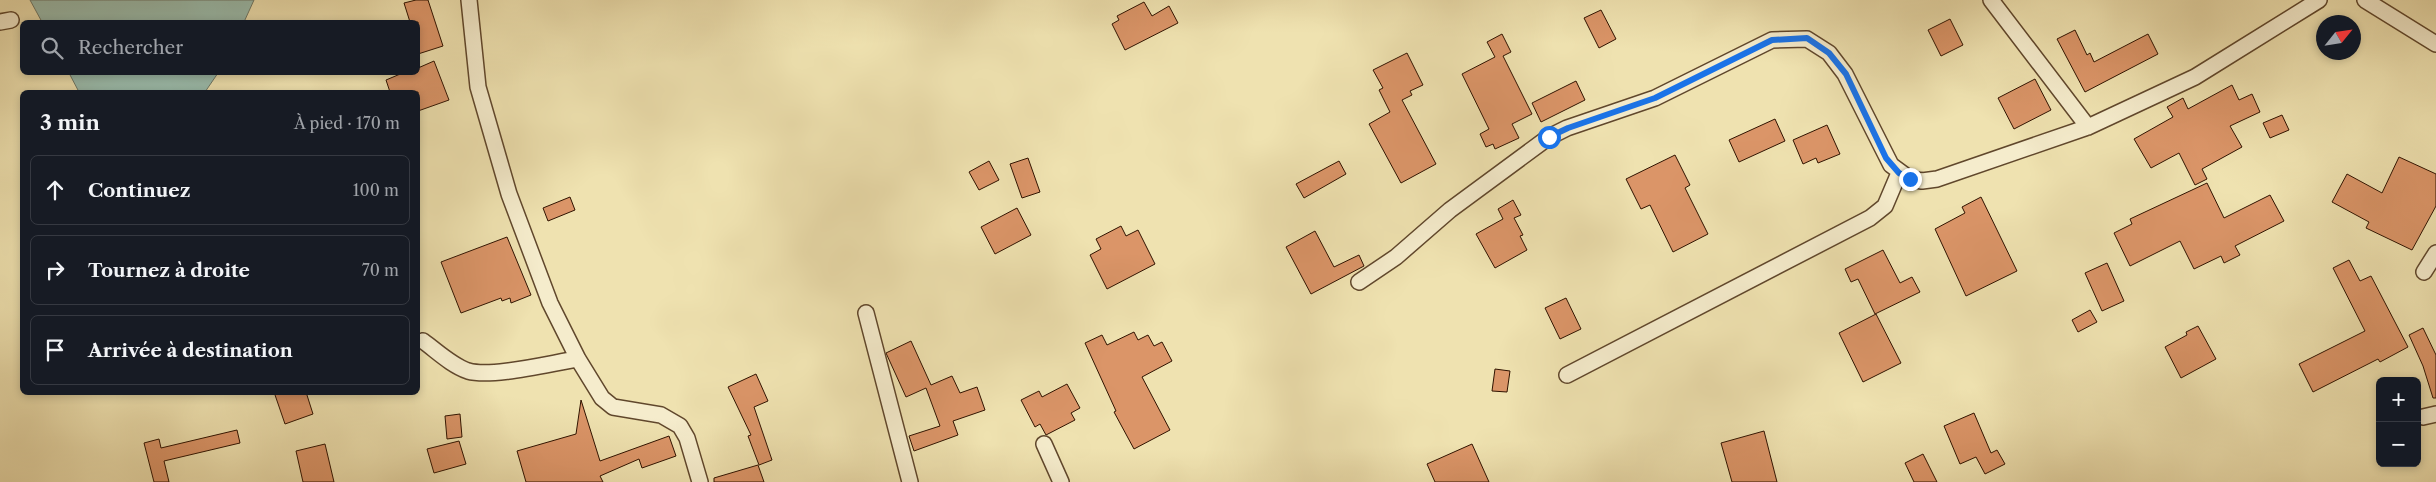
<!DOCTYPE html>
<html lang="fr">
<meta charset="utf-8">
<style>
:root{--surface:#171b24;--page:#20242c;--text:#f1f3f6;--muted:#9ea1a6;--line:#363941}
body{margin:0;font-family:"Libre Caslon Text",serif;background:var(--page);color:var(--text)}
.controls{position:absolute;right:15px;bottom:15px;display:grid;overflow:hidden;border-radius:8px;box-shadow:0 2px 8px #0003}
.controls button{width:45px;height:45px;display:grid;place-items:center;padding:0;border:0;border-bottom:1px solid var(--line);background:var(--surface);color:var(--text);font:25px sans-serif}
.compass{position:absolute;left:2316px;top:15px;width:45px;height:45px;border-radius:50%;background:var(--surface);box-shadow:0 2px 8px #0003;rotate:60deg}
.stop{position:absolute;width:15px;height:15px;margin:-11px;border:4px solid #1a73e8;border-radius:50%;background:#fff}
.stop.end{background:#1a73e8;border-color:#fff;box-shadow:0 1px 5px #0008}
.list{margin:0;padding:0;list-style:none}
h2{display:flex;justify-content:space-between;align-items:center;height:65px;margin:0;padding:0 20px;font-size:21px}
h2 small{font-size:16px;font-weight:400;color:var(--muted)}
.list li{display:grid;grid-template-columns:32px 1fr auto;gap:15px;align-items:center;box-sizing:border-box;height:70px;margin:0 10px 10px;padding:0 10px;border:1px solid var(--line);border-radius:8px}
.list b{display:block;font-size:19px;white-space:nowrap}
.list em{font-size:16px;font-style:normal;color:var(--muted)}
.icon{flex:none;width:28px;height:28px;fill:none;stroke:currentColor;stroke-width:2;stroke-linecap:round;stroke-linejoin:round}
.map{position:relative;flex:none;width:2436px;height:482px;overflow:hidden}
.search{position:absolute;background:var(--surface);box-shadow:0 2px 8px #0003;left:20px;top:20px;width:400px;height:55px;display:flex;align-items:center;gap:12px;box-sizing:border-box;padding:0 18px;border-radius:8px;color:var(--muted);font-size:19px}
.panel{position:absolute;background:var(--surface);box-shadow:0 2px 8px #0003;left:20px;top:90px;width:400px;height:305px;border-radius:8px}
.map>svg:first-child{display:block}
.water{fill:#9abdae;stroke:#707968}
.building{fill:#db9568;stroke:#301300}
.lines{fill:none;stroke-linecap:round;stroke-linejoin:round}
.minor-casing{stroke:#60472c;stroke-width:18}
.minor{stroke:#f5eccc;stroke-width:15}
.route{stroke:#1a73e8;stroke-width:6}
</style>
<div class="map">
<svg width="2436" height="482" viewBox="0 0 2436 482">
<rect width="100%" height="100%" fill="#efe2b0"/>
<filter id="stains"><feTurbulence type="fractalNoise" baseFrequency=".004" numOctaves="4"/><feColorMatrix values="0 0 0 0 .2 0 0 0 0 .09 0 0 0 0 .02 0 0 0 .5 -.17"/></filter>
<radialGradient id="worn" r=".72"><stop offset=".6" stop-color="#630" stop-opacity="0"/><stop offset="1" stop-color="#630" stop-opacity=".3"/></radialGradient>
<path class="water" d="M30,0H254L244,22H42Z
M69,73H218L205,92H79Z"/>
<path class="building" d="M416,0H428L443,46L418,54V22H410L404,3Z
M1144,2L1152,16L1169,6L1178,23L1125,50L1112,24L1119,20L1117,16Z
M1601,10L1616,39L1599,48L1584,18Z
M1950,19L1963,45L1941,56L1928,30Z
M2075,30L2087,55L2090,53L2094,62L2148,34L2158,54L2085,92L2057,39Z
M1502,34L1511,52L1503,56L1532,114L1512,124L1519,138L1495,149L1493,144L1486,147L1480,134L1489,129L1462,74L1495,57L1487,42Z
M1407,53L1423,85L1410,91L1412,95L1402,100L1436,164L1401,183L1369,124L1390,112L1379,90L1383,88L1373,70Z
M434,61L449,100L418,111V92H390L386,80L405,72H418V68Z
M2035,79L2051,110L2014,129L1998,98Z
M1576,81L1585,100L1541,122L1532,103Z
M2232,85L2239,100L2252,94L2260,112L2230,126L2242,147L2202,169L2207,179L2195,185L2179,153L2151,168L2134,139L2173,117L2167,107L2183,98L2188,109Z
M2282,115L2289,130L2270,138L2263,123Z
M1775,119L1785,141L1739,162L1729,140Z
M1827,125L1840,154L1818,163L1816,158L1803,164L1793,140Z
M1675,155L1690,185L1685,188L1708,234L1673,252L1650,205L1641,209L1626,179Z
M2399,157L2436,174V206L2412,250L2366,228L2369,222L2332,202L2347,174L2382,193Z
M1028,158L1040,192L1022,198L1010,164Z
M989,161L999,180L979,190L969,172Z
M1339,161L1346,174L1304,198L1296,184Z
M2207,183L2224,218L2270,195L2284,221L2235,246L2240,255L2224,263L2221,256L2194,269L2180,241L2130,266L2114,233L2132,224L2130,219Z
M570,197L575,210L548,221L543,208Z
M1981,197L2017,271L1966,296L1935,229L1965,213L1962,207Z
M1513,200L1521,215L1514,218L1523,235L1520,236L1527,250L1495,268L1476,234L1503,219L1498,209Z
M1017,208L1031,235L995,254L981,227Z
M1121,226L1126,236L1138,230L1155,264L1107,289L1090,255L1101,249L1096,239Z
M1315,231L1334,267L1359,255L1364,266L1311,294L1286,247Z
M507,237L531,295L511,303L510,298L502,301L501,298L461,313L441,262Z
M1883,250L1900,283L1912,277L1920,292L1875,314L1858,279L1851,282L1845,269Z
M2349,260L2360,281L2371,276L2408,347L2380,362L2378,359L2313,392L2299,364L2365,331L2333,268Z
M2107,263L2124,301L2102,311L2085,273Z
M1566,298L1581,329L1560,339L1545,308Z
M2090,310L2097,322L2078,332L2072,320Z
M1876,314L1901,363L1863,382L1839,333Z
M2198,326L2216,359L2181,378L2165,347L2187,335L2186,332Z
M2423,328L2436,355V398H2433L2423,366L2409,335Z
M1134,332L1138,340L1148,335L1154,346L1162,342L1172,361L1142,377L1170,430L1134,449L1114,412L1116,411L1085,343L1102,335L1107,345Z
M911,341L931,385L952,376L960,393L977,387L985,410L953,421L958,435L914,451L909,436L940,426L926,388L906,397L886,353Z
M1495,369L1510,371L1507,392L1492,391Z
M756,374L768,401L754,407L772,460L759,465L748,436L751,435L728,387Z
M1067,384L1080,408L1071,413L1075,420L1046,435L1040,424L1035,427L1021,400L1039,391L1042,397Z
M274,392H306L313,414L285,424Z
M581,400L600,461L669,436L676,456L642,468L639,459L600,476L603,482H526L517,451L576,434Z
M1974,413L1991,453L1997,450L2005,464L1985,474L1976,457L1960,464L1944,426Z
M460,414L462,437L447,439L445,416Z
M237,430L240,443L164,461L169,482H154L144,443L159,439L161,448Z
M1764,431L1777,482H1732L1721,443Z
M459,441L466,464L434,473L427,449Z
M325,444L334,482H303L296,451Z
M1472,444L1489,482H1435L1427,464Z
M1923,454L1937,482H1914L1905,463Z
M758,465L764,482H714V478Z"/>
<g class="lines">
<g class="minor-casing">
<path id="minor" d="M469,0L478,87L509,194L550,303L578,359L602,398L613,407L661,415L680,426L687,438L700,482
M1991,0L2088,127
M2365,0L2436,44
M0,22L11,20
M2424,272L2436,253
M1359,282L1396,257L1450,210L1549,137L1567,128L1655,98L1772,40L1807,39L1829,53L1845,74L1891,165L1910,179L1922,181L1937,179L2088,127L2195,77L2319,0
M866,313L910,482
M423,341C437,351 451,365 468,371C492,378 551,363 578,359
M1567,375L1870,218L1885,206L1899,173
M2423,417L2436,414
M1044,444L1061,482"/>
</g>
<use href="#minor" class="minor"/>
</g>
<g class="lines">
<path class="route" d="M1549,137L1568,128L1655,98L1772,40L1807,38L1829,53L1846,74L1886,158L1899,173L1910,179"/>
</g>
<rect width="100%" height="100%" filter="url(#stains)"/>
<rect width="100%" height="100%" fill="url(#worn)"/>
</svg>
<div class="controls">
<button>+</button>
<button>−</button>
</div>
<svg class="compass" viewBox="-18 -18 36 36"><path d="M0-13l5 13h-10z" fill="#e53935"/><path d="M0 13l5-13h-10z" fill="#9ea1a6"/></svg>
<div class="stop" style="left:1549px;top:137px"></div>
<div class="stop end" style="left:1910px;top:179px"></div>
<div class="search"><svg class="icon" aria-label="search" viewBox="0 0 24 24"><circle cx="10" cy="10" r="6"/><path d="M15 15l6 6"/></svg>Rechercher</div>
<section class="panel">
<h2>3 min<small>À pied · 170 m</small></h2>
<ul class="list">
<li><svg class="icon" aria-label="ahead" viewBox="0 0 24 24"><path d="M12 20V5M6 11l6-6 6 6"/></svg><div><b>Continuez</b></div><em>100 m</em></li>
<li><svg class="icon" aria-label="right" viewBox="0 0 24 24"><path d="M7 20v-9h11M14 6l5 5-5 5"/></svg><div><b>Tournez à droite</b></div><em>70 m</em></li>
<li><svg class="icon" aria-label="arrive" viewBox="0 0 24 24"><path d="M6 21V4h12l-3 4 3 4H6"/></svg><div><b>Arrivée à destination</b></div></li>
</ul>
</section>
</div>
